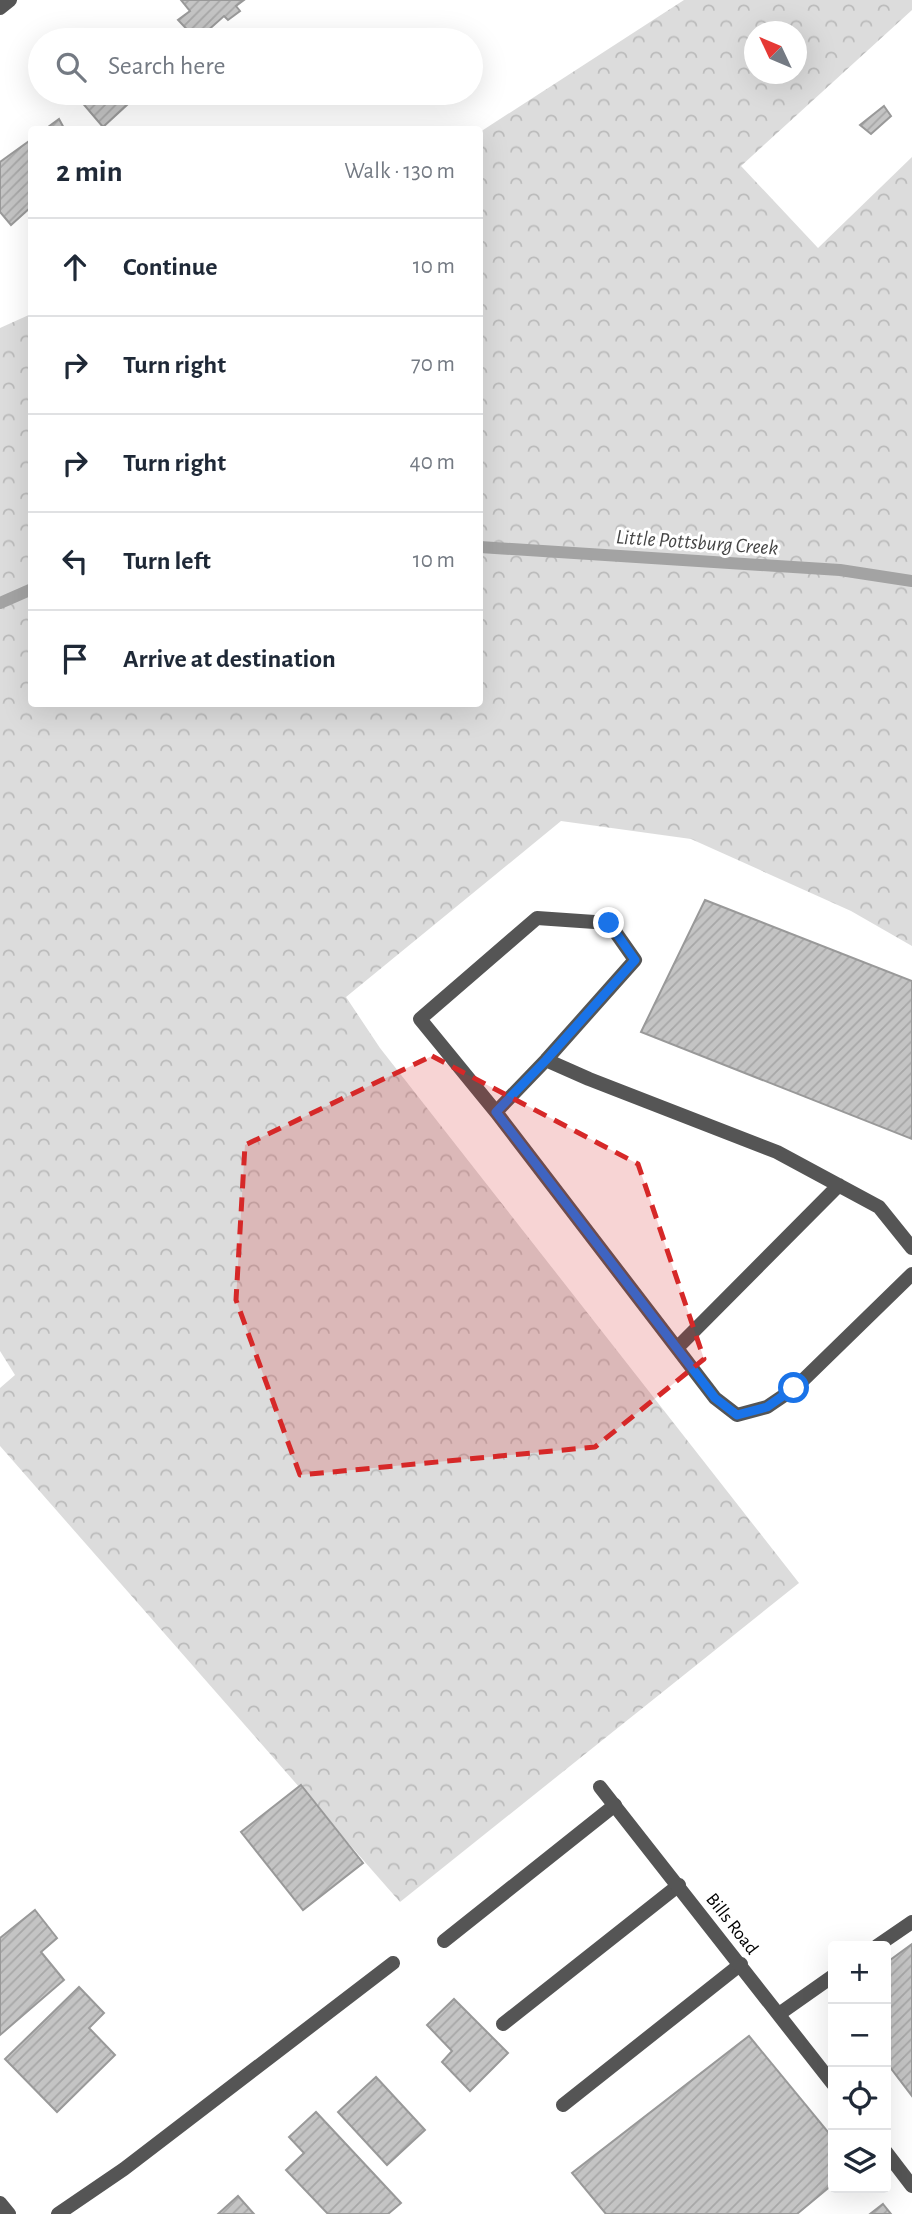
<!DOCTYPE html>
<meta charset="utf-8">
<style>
:root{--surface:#fff;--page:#f2f2f3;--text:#1f2937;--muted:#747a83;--line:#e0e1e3}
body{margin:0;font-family:"Alegreya Sans",sans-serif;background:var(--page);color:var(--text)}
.controls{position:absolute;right:21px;bottom:21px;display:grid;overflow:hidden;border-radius:7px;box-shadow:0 7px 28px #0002}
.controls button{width:63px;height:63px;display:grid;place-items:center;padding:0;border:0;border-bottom:2px solid var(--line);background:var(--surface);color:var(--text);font:35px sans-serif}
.compass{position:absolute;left:744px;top:21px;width:63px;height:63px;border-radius:50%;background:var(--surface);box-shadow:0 7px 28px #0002;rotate:314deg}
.stop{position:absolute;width:21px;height:21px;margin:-16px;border:5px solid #1a73e8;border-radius:50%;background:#fff}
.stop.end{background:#1a73e8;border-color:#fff;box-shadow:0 2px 7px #0008}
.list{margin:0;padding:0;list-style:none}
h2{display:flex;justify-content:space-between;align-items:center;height:91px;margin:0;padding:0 28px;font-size:30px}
h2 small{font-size:23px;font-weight:400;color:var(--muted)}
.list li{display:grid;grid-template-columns:46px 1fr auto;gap:21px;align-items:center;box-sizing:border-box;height:98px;padding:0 28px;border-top:2px solid var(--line)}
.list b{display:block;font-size:26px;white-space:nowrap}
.list em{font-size:23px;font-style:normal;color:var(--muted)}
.icon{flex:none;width:38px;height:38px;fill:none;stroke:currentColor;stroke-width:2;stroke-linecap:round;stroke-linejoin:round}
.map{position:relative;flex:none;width:912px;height:2214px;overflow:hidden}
.search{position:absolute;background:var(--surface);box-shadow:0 7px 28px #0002;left:28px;top:28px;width:455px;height:77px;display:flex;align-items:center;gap:18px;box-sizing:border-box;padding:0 24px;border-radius:38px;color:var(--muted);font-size:26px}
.panel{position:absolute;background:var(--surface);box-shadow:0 7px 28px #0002;left:28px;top:126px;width:455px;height:581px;border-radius:7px}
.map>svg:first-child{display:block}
.forest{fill:url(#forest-crowns);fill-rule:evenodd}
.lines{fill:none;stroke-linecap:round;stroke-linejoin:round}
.stream{stroke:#a3a3a3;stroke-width:12}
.building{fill:url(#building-hatch);stroke:#999;stroke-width:2}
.service{stroke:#555;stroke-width:14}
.minor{stroke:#555;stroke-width:14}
.route{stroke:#1a73e8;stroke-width:9}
.marked{fill:#d62828;fill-opacity:0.2;stroke:#d62828;stroke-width:5;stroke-dasharray:14 9;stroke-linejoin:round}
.labels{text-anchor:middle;stroke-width:6;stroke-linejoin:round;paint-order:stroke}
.street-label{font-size:19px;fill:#000;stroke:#fff}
.water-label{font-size:21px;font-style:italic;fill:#444;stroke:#fff}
</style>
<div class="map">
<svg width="912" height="2214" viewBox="0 0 912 2214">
<defs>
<pattern id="forest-crowns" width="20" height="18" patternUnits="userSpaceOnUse" patternTransform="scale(1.75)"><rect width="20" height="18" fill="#dcdcdc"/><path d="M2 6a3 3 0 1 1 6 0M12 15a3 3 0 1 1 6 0" fill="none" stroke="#bbb"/></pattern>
<pattern id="building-hatch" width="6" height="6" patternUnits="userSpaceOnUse" patternTransform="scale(1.75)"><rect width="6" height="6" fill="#c4c4c4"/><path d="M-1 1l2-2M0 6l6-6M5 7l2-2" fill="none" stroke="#a7a7a7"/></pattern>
</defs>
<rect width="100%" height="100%" fill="#fff"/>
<path class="forest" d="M684,0H912V10L741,166L818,248L912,157V946L851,911L691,839L561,821L346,997L380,1048L799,1583L400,1902L0,1446V1388L15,1375L0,1351V328L31,314L32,704H480V132ZM754,32H796V74H754Z"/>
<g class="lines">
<path class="stream" d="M480,547L840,570L912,581
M0,603L32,589"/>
</g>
<path class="building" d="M181,0H244L236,6L240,11L228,20L224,16L197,40L178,20L190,11Z
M136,30L145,40H123Z
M74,93H140L103,127Z
M884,106L891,116L871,134L860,125Z
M59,119L65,130H44Z
M32,139V206L11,225L0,212V162Z
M705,900L912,981V1139L641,1032Z
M301,1785L363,1863L303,1910L241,1832Z
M35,1910L57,1938L41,1952L64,1980L0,2035V1938Z
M912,1944V2096L886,2062V1963Z
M79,1987L104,2013L89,2028L115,2055L57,2112L5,2059Z
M454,1999L508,2053L470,2091L442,2062L452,2051L427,2025Z
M749,2036L833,2138V2184L797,2214H606L572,2173Z
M376,2077L425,2130L387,2165L338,2112Z
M316,2112L401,2203L388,2214H328L286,2170L304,2153L289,2137Z
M238,2196L254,2214H218Z
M883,2204L891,2214H870Z"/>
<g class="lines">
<path class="service" d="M537,918L609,923L635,960L546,1060L496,1112L420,1019Z
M546,1060L589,1079L777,1152L879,1207L912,1248
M496,1112L715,1398L737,1415L767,1407L795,1388L912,1274
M677,1348L839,1185
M444,1941L615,1805
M877,1946L912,1922
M779,2014L833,1976
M503,2024L679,1885
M563,2105L741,1964"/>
<path class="minor" d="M0,8L10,0
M600,1787L833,2084
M886,2152L912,2186
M0,2203L9,2214
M58,2214L124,2169L393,1963"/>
</g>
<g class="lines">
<path class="route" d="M609,923L635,960L546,1060L496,1112L715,1398L737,1415L767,1407L794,1388"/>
</g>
<path class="marked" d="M432,1056L638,1164L704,1359L595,1447L300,1475L236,1300L245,1145Z"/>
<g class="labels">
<g class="street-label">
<text transform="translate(733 1923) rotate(52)" y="7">Bills Road</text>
</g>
<g class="water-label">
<text transform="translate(697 542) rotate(4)" y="7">Little Pottsburg Creek</text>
</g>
</g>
</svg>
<div class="controls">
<button>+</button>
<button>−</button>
<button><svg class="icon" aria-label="locate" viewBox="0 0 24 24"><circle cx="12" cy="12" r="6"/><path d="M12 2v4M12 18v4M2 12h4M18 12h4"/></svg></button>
<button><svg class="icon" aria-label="layers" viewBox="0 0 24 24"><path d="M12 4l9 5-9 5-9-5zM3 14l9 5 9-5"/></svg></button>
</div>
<svg class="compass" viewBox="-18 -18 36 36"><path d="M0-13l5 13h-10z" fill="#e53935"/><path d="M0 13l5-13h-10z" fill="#747a83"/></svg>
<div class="stop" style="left:794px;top:1388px"></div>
<div class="stop end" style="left:609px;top:923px"></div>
<div class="search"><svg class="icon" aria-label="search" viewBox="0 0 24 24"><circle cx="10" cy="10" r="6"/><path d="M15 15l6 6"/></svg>Search here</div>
<section class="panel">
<h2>2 min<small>Walk · 130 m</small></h2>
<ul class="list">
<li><svg class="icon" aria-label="ahead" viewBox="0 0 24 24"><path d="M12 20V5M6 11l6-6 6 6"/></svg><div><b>Continue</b></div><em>10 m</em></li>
<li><svg class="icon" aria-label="right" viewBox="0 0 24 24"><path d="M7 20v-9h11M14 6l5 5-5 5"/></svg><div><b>Turn right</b></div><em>70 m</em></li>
<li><svg class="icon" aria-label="right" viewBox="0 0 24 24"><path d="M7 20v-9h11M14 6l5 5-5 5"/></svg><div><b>Turn right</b></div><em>40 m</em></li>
<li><svg class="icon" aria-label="left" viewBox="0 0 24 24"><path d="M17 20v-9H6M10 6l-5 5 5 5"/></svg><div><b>Turn left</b></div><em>10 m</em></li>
<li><svg class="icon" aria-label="arrive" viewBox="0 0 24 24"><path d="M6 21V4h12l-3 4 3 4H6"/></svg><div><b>Arrive at destination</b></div></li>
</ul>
</section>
</div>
